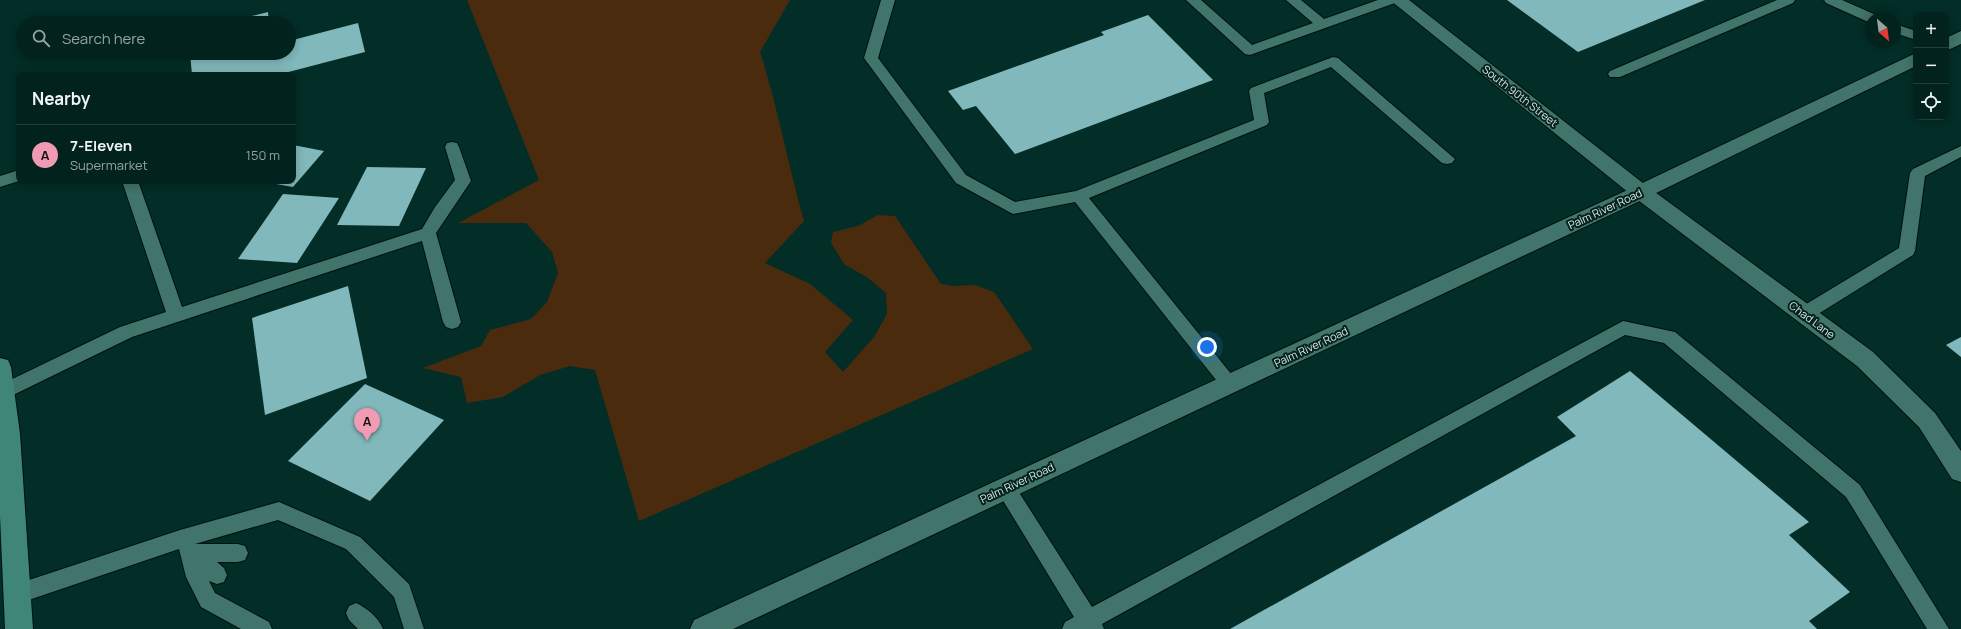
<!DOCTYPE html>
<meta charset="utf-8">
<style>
:root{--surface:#02221d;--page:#0c2a26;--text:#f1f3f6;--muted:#96a4a4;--line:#233f3b;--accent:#f09ab4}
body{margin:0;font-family:Manrope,sans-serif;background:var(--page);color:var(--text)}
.controls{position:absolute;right:12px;top:12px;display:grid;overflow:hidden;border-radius:8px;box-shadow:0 2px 10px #0003}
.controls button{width:36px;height:36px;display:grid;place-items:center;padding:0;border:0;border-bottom:1px solid var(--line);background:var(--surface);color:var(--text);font:20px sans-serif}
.compass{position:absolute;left:1865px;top:12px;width:36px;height:36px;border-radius:50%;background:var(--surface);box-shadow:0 2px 10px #0003;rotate:152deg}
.you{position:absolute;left:1207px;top:347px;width:14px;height:14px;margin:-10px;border:3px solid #fff;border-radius:50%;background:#1a73e8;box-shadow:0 0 0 6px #1a73e833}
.badge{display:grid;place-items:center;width:26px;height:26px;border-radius:50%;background:var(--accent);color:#111;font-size:13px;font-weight:700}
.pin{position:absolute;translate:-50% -33px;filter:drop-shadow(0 1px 2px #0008)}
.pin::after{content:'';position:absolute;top:21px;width:14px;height:12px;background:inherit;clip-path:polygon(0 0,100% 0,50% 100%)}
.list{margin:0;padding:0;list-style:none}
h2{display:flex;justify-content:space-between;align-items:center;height:52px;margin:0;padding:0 16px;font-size:17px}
h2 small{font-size:13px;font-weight:400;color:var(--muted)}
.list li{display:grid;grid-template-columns:26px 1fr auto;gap:12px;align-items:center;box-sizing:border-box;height:60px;padding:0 16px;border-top:1px solid var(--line)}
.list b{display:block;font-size:15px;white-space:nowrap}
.list p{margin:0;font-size:13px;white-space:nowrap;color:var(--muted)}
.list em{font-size:13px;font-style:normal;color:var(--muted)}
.icon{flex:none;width:22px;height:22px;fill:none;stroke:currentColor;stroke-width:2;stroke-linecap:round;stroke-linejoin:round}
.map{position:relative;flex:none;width:1961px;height:629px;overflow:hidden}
.search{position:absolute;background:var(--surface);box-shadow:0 2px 10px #0003;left:16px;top:16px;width:280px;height:44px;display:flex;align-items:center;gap:10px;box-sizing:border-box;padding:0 14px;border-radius:22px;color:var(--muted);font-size:15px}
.panel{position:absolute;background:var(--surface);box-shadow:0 2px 10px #0003;left:16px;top:72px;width:280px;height:112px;border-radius:8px}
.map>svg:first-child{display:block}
.green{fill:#4b2b0d}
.building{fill:#81b8bb}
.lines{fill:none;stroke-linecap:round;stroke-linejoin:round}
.service-casing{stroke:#00130f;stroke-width:2}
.minor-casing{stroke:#00130f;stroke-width:2}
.tertiary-casing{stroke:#00130f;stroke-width:2}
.primary-casing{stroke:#00130f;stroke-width:2}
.service{fill:#41746a;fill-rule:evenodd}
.minor{fill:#41746a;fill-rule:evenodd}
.tertiary{fill:#41746a;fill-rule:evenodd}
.primary{fill:#3f8679;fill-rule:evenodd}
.labels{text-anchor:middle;stroke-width:4;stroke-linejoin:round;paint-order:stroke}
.street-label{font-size:11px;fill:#d2ece6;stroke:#06211d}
</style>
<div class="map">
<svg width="1961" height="629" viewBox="0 0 1961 629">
<rect width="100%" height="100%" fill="#032d27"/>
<path class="green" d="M467,0H790L760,52C778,108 788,165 804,221L765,263L810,284L853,320L825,352L843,372L874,337L887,314L886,293L868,278L844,264L831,243L833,232L858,226L878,215L895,216L941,284L953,286L975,285L994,292L1033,349L639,521L595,370L570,366L540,375L503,397L467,403L461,377L423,368L481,346L490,330L531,319L547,302L558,273L552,252L526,223H458L539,180Z"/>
<path class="building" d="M1507,0H1705L1578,52Z
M268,12L269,23H227V22Z
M1148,15L1213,80L1015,154L976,106L963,110L948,91L1104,35L1101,32Z
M358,23L365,52L277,75H192L190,53H289V41Z
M293,145L324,151L293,187L265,182L293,181Z
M367,167L426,168L399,226L337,225Z
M283,194L339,198L297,263L238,259Z
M348,286L367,378L265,415L252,318Z
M1961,337V357L1946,345Z
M1630,371L1809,522L1789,535L1850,592L1809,621L1817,629H1230L1576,436L1557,417Z
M365,384L444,420L370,501L288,461Z"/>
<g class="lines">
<g class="service-casing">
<path id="service" d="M881,0H895L878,58L966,175L1015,202L1076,191L1254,120L1249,91L1251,88L1333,57L1338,58L1455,159L1452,163L1447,164L1442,163L1331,67L1264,93L1269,122L1267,125L1089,198L1236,380L1239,385L1236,390L1230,392L1224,390L1075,202L1013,214L956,183L864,58Z
M1186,0H1201L1252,45L1313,23L1286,0H1301L1324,19L1378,0H1397L1395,3L1250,55L1245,54Z
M1777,0H1795L1793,3L1620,77H1610L1608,74L1610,71Z
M1824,0H1842L1876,15L1878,18H1871V22L1866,21L1826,3Z
M1895,24L1916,31V40L1895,33Z
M452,142L457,143L459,147L471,181L436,233L461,322L458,327L452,329L446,327L443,322L422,241L132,337L9,397L3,399L0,398V385L120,327L166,312L122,181H138L182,307L422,229L435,207L455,180L445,147L447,143Z
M1961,146V157L1925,176L1915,251L1913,255L1810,319L1804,321L1798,319L1796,314L1798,309L1899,248L1910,173L1913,169Z
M19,170V181L0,187V176Z
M1623,321L1675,332L1860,485L1949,629H1927L1846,497L1664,343L1625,335L1102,624L1104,629H1062L1065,622L1074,617L996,489L999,483L1006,480L1013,483L1092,607Z
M279,502L360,537L409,584L424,629H404L394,597L346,549L278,520L195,544H238L245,546L248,553L245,560L238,562H217L224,568L227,575L224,582L217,584L209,581L215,593L269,622L272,629H241L201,607L186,577L179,549L17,604L10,601L7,594L10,587L17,584L180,530Z
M356,603C367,608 379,618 383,629H358L349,620L346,613L349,606Z"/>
</g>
<g class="minor-casing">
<path id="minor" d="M1390,0H1409L1648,187L1873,352L1935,413L1961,451V482L1952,479L1919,427L1857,366L1634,197Z"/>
</g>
<g class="tertiary-casing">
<path id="tertiary" d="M1961,31V44L1946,51V38Z
M1916,53V66L1648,197L733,629H690L694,620L1634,187Z"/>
</g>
<g class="primary-casing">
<path id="primary" d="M0,358L8,360L11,367L20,434L33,629H5L0,516Z"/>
</g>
<use href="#service" class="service"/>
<use href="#minor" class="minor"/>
<use href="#tertiary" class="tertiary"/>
<use href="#primary" class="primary"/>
</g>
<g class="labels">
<g class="street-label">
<text transform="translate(1520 96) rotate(38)" y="4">South 90th Street</text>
<text transform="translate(1605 209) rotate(-25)" y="4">Palm River Road</text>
<text transform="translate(1812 320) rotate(37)" y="4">Chad Lane</text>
<text transform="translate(1311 347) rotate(-25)" y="4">Palm River Road</text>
<text transform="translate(1017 483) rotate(-25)" y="4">Palm River Road</text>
</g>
</g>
</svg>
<div class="controls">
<button>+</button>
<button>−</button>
<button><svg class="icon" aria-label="locate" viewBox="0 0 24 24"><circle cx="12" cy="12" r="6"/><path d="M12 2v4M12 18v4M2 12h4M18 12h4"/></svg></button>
</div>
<svg class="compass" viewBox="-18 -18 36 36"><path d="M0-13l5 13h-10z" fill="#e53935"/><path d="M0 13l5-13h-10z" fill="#96a4a4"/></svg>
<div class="you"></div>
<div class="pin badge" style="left:367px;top:441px">A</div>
<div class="search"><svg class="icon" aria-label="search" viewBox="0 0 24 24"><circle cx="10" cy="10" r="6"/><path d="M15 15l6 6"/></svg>Search here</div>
<section class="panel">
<h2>Nearby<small></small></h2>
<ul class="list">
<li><span class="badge">A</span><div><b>7-Eleven</b><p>Supermarket</p></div><em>150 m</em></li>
</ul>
</section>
</div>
